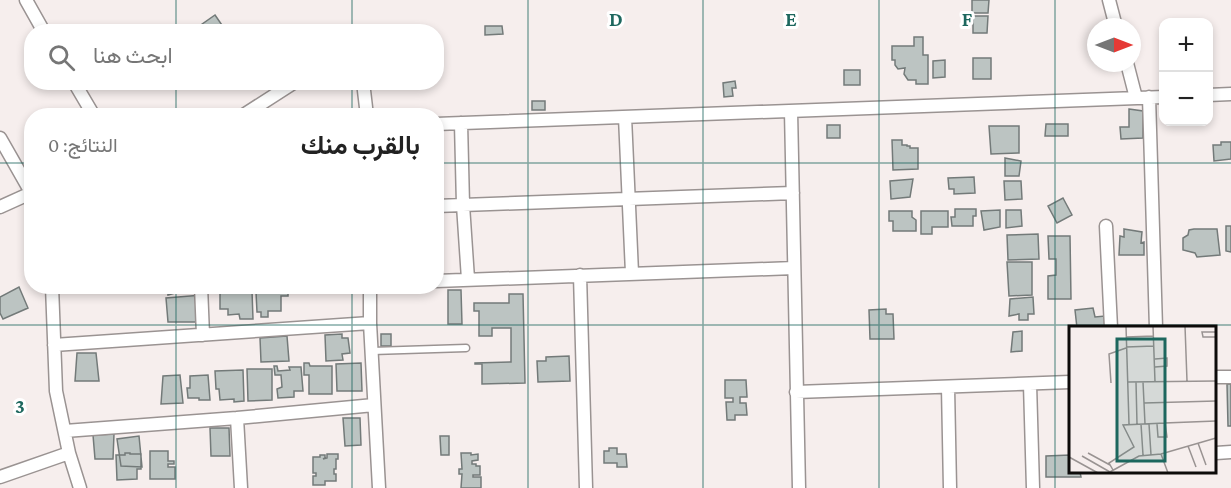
<!DOCTYPE html>
<html lang="ar">
<meta charset="utf-8">
<style>
:root{--surface:#fff;--page:#f2f2f2;--text:#222;--muted:#767676;--line:#e0e0e0}
body{margin:0;font-family:"Crimson Pro",Vazirmatn,serif;background:var(--page);color:var(--text);direction:rtl}
.controls{position:absolute;right:18px;top:18px;display:grid;overflow:hidden;border-radius:12px;box-shadow:0 3px 9px #0003}
.controls button{width:54px;height:54px;display:grid;place-items:center;padding:0;border:0;border-bottom:2px solid var(--line);background:var(--surface);color:var(--text);font:30px sans-serif}
.compass{position:absolute;left:1087px;top:18px;width:54px;height:54px;border-radius:50%;background:var(--surface);box-shadow:0 3px 9px #0003;rotate:90deg}
.list{margin:0;padding:0;list-style:none}
h2{display:flex;justify-content:space-between;align-items:center;height:78px;margin:0;padding:0 24px;font-size:26px}
h2 small{font-size:20px;font-weight:400;color:var(--muted)}
.icon{flex:none;width:33px;height:33px;fill:none;stroke:currentColor;stroke-width:2;stroke-linecap:round;stroke-linejoin:round}
.map{position:relative;flex:none;width:1231px;height:488px;overflow:hidden;direction:ltr}
.search{position:absolute;background:var(--surface);box-shadow:0 3px 9px #0003;left:24px;top:24px;width:420px;height:66px;display:flex;align-items:center;gap:15px;box-sizing:border-box;padding:0 21px;border-radius:24px;color:var(--muted);font-size:22px}
.panel{position:absolute;background:var(--surface);box-shadow:0 3px 9px #0003;left:24px;top:108px;width:420px;height:186px;border-radius:24px;direction:rtl}
.map>svg:first-child{display:block}
.building{fill:#bcc4c2;stroke:#737a79;stroke-width:1.5}
.lines{fill:none;stroke-linecap:round;stroke-linejoin:round}
.lane-casing{stroke:#9a9392;stroke-width:9}
.street-casing{stroke:#9a9392;stroke-width:15}
.lane{stroke:#fff;stroke-width:6}
.street{stroke:#fff;stroke-width:12}
.grid{fill:none;stroke:#1d675e;stroke-width:1.5;stroke-opacity:0.55}
.inset-road{fill:none;stroke:#999392;stroke-width:1.5}
.view{fill:#1d675e;fill-opacity:0.15;stroke:#1d675e;stroke-width:3}
.inset-edge{fill:none;stroke:#0d0b0a;stroke-width:3}
.grid-label{font-size:20px;text-anchor:middle;font-weight:bold;fill:#1d675e;stroke:#fff;stroke-width:6;stroke-linejoin:round;paint-order:stroke}
</style>
<div class="map">
<svg width="1231" height="488" viewBox="0 0 1231 488">
<rect width="100%" height="100%" fill="#f6eeed"/>
<path class="building" d="M972,0H989L988,13H972Z
M215,15L224,28L219,32H201L198,27Z
M973,16H988L987,33H973Z
M485,26H502L503,34L485,35Z
M914,37H923V55H928V84H916V80H908L904,74L905,68L898,69L895,65V60H892V46H914Z
M973,58H991V79H973Z
M945,60V77L933,78V61Z
M844,70H860V85H844Z
M735,81L736,88H732L733,96L724,97L723,83Z
M532,101H545V110H532Z
M1129,109L1143,111V138L1121,139L1120,127H1129Z
M1046,124H1068V136H1045Z
M827,125H840V138H827Z
M989,126H1019V153L991,154Z
M892,140H902V145H907V146H910V148H918V169L893,170Z
M1221,142H1231V159L1214,161L1213,145H1221Z
M1005,158L1021,161L1019,176H1005Z
M974,177L975,193L954,194V189H949L948,178Z
M913,179L910,197L891,199L890,181Z
M1004,181H1021L1022,199L1005,200Z
M1063,198L1072,215L1057,223L1048,206Z
M955,209H976V216H973V226H952L951,217H955Z
M1000,210V227L984,230L981,211Z
M1006,210H1021L1022,226L1006,228Z
M889,211H912V217L916,220V231H893V221H889Z
M921,211H948V227H932V234H921Z
M1226,226H1231V252L1226,251Z
M1124,229L1142,232L1141,243L1144,242V255H1119L1120,236L1124,237Z
M1194,229H1217L1220,255L1197,257L1195,253L1183,250V238L1188,235L1189,230Z
M1038,234L1039,259L1008,260L1007,235Z
M1048,236H1070L1071,299H1048V276L1056,275V259H1049Z
M1007,262H1032V295L1009,296Z
M167,286H190V289L168,295Z
M19,287L28,308L3,319L0,313V297Z
M262,287H288V296H281V311H268V317H261V312H257L256,292H262Z
M448,290H461L462,324H448Z
M252,291L253,319H240L239,314L228,315V309H220V293Z
M509,294H523L525,383L482,384V364H475V363L511,362V328H492V336H479V311H474V303H509Z
M202,295L197,322H168L166,298Z
M1033,297L1034,314H1028V320H1019V314L1009,316L1010,299Z
M1093,308L1095,317L1105,316V328H1077L1075,310Z
M886,309V314H893L894,339H870L869,310Z
M1022,331V351L1011,352L1013,332Z
M342,334V338H348L350,353L342,354L343,360L326,361L325,335Z
M381,334H391V346H381Z
M287,336L289,361L261,362L260,338Z
M77,353H96L99,381H75Z
M569,356L570,381L538,382L537,361H546V357Z
M304,363H309L310,366H332V394H309V375H304Z
M361,363L362,391H337L336,364Z
M274,366H277L278,371L290,370L289,367H301L303,391H294V397L278,398L277,389L282,387L281,375H275Z
M247,369H272V400L248,401Z
M243,370L244,401L234,402V399L220,400L219,389H216L215,371Z
M180,375L183,403L161,404L163,376Z
M208,375L210,400H199V398H188L187,388H190V376Z
M725,380H746L747,397H740V403H746L747,415H735V420H727L726,402H733V398H725Z
M1227,384H1231V426H1228Z
M343,418H360L361,445L345,446Z
M210,428H229L230,456H211Z
M114,434L113,459H95L93,435Z
M139,436L142,467L121,466L117,439Z
M440,436H449V455H441Z
M609,448H617V454H626L627,467H617V463H604V451H609Z
M150,451H168V461H174V464H168V467H175V479H150Z
M125,453H130V454H141V469H137V479L117,480L116,455H125Z
M461,453H471V455L478,454V460L472,461V464H476V466H480V475H473V477H481V488H461L462,474H459V469H462Z
M327,454H338V459H336V469H334V474H336V481H325V485H313V476H316V473H313V457H320V455H325V458L323,459L327,458Z
M1070,455V472H1080L1081,477H1046V456Z"/>
<g class="lines">
<g class="lane-casing">
<path id="lane" d="M372,351L466,348"/>
</g>
<g class="street-casing">
<path id="street" d="M26,0L44,32
M1109,0L1116,27
M1127,63L1136,98
M74,82L94,116
M363,82L367,116
M1208,95L1231,94
M1149,97L1156,328
M791,111L799,488
M242,116L295,82
M625,117L632,273
M461,123L463,205L468,279
M436,124L1164,97
M0,138L32,194
M436,206L793,193
M0,207L31,193
M1106,226L1111,328
M580,275L586,488
M436,281L794,268
M52,286L56,391L69,453L80,488
M201,286L203,335
M370,286V323L379,488
M54,345L370,323
M1214,377H1231
M1030,384L1033,488
M948,387L950,488
M796,392L1070,382
M65,431L237,418
M1216,453L1231,452
M0,477L69,453
M241,488L237,418L374,405"/>
</g>
<use href="#lane" class="lane"/>
<use href="#street" class="street"/>
</g>
<path class="grid" d="M176,0V32M352,0V32M528,0V488M703,0V488M879,0V488M1055,0V488M176,82V116M352,82V116M0,163H32M436,163H1231M176,286V488M352,286V488M0,325H1231"/>
<g transform="translate(1069 326)">
<rect width="147" height="147" fill="#f6eeed"/>
<path class="inset-road" d="M57,0L60,98M84,0L86,56M116,0L118,55M147,6H133L134,11H147M57,11L85,10M57,21L85,20M86,33L98,32V40L86,41M59,56L147,55M67,56L68,98M74,56L76,98M42,57L40,28L57,22M75,77L147,75M72,98L74,129M80,98L82,129M88,98L89,111H98L96,97L147,95M129,117L137,139M119,120L127,141M19,127L41,139M92,128L99,147M13,130L41,146M0,131L29,147M44,144L40,137L65,121L54,99L96,97M39,147L70,130L92,128L147,112"/>
<path class="view" d="M48,13H96V135H48Z"/>
<rect width="147" height="147" class="inset-edge"/>
</g>
<g class="grid-label">
<text x="616" y="26">D</text>
<text x="791" y="26">E</text>
<text x="967" y="26">F</text>
<text x="20" y="413">3</text>
</g>
</svg>
<div class="controls">
<button>+</button>
<button>−</button>
</div>
<svg class="compass" viewBox="-18 -18 36 36"><path d="M0-13l5 13h-10z" fill="#e53935"/><path d="M0 13l5-13h-10z" fill="#767676"/></svg>
<div class="search"><svg class="icon" aria-label="search" viewBox="0 0 24 24"><circle cx="10" cy="10" r="6"/><path d="M15 15l6 6"/></svg>ابحث هنا</div>
<section class="panel">
<h2>بالقرب منك<small>النتائج: 0</small></h2>
<ul class="list">
</ul>
</section>
</div>
